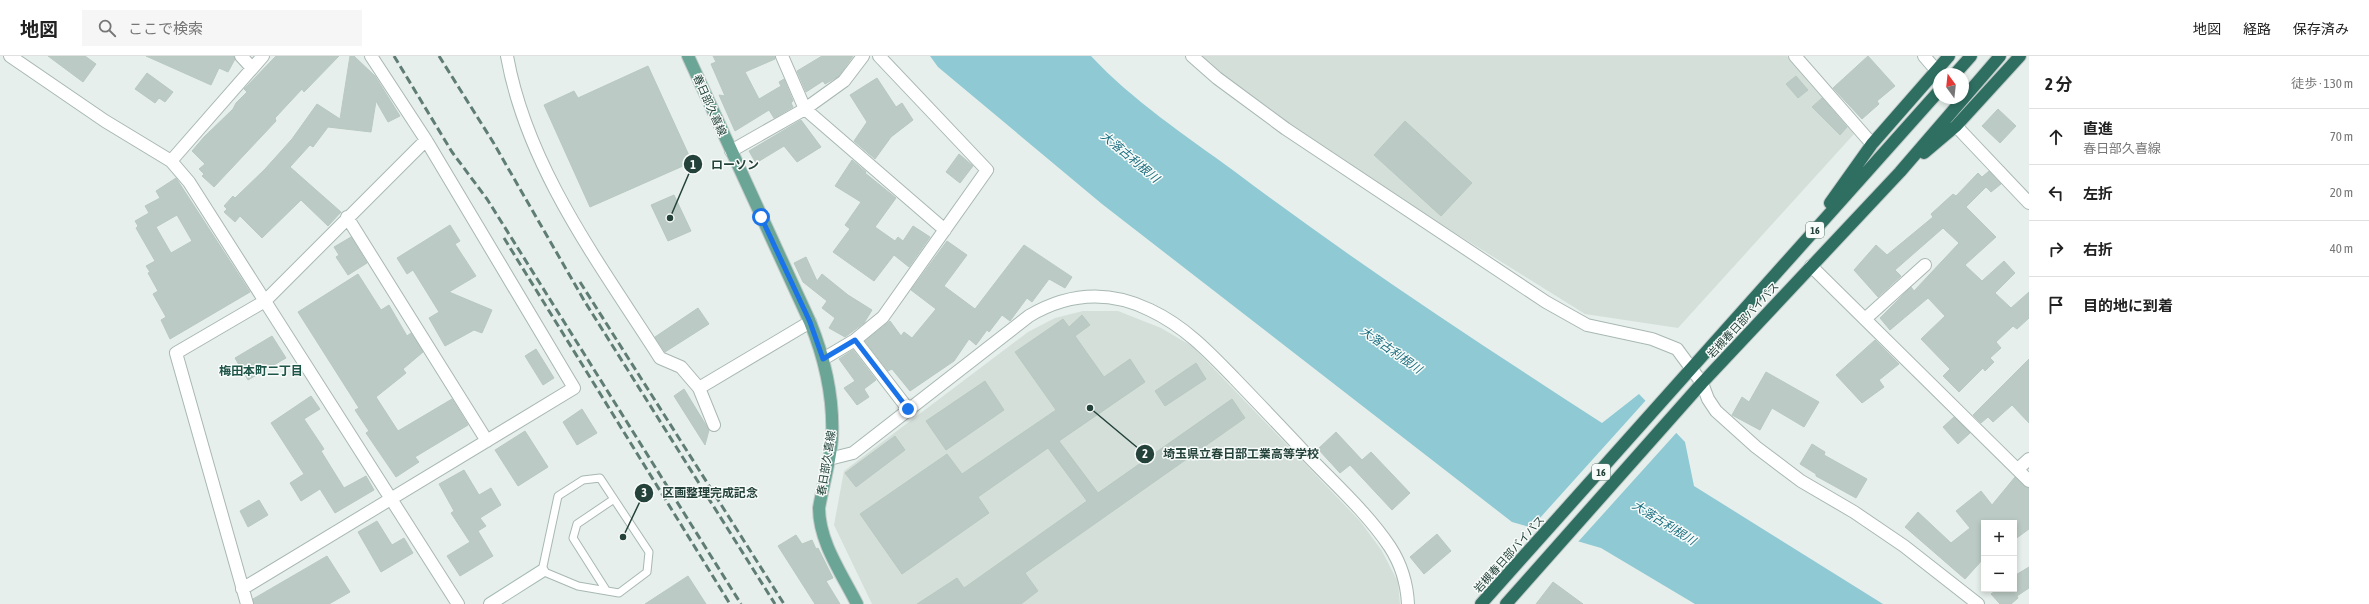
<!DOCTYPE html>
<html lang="ja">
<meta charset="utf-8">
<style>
:root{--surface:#fff;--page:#f6f6f6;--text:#222;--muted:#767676;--line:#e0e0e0}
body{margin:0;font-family:"Asap Condensed","Noto Sans JP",sans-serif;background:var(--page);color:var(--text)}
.controls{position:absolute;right:12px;bottom:12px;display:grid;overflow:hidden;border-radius:0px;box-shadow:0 2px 6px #0003}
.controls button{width:36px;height:36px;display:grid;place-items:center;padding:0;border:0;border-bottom:1px solid var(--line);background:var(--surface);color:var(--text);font:20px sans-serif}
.compass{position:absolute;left:1933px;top:12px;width:36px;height:36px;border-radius:50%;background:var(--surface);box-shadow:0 2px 6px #0003;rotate:345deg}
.stop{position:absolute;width:12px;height:12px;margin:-9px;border:3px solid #1a73e8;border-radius:50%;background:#fff}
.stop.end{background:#1a73e8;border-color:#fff;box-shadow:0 1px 4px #0008}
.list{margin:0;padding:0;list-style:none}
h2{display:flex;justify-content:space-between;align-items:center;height:52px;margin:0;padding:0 16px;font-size:17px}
h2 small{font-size:13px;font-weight:400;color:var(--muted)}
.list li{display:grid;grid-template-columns:26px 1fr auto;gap:12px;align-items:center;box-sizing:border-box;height:56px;padding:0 16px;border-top:1px solid var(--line)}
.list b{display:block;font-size:15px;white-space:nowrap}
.list p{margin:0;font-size:13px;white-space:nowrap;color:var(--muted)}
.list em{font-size:13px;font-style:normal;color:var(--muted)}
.icon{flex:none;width:22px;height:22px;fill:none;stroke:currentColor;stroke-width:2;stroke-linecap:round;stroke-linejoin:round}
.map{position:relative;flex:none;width:2029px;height:548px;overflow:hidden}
header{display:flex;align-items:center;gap:24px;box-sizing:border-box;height:56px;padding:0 20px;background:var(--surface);border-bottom:1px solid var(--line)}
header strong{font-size:19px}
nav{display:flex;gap:22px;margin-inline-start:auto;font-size:14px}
.search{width:280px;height:36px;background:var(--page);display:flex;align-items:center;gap:10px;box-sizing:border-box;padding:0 14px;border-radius:0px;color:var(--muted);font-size:15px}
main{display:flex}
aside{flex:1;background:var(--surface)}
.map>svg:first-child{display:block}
.built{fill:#d4dfda}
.water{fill:#8ec9d4}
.pier{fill:#e6efeb}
.building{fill:#bbcac4;stroke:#b8c9c2;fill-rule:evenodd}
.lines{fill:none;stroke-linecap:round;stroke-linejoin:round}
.lane-casing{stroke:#a8b8b2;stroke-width:9}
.street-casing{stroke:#a8b8b2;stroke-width:14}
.secondary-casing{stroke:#a4bbb3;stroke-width:14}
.primary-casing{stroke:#c2cac8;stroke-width:14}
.highway-casing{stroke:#c2cac8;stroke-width:14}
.lane{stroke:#fff;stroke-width:7}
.street{stroke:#fff;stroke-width:12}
.secondary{stroke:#fff;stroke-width:12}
.primary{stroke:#6aa596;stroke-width:12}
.highway{stroke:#2f6f62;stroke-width:12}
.rail{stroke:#5f7d75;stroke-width:3;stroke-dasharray:8 4;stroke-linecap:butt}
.route{stroke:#1a73e8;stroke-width:5}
.labels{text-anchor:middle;stroke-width:3;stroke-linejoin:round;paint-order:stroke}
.shield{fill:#f7fbf9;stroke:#637a73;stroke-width:1}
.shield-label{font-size:10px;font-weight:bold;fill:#24423a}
.street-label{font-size:11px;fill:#24423a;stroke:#f7fbf9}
.water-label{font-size:12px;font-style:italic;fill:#1c6f80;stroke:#f7fbf9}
.neighbourhood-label{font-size:12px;font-weight:bold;fill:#1f5548;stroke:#f7fbf9}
.leader{fill:none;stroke:#24423a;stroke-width:1.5}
.callout-dot{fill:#24423a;stroke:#f7fbf9;stroke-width:1.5}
.mark-label{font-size:12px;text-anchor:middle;font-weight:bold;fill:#fff}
.callout-label{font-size:12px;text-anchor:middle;font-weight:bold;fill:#24423a;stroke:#f7fbf9;stroke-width:3;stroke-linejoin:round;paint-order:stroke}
</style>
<header>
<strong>地図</strong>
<div class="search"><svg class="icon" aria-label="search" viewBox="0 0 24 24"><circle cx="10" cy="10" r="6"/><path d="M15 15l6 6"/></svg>ここで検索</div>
<nav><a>地図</a><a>経路</a><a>保存済み</a></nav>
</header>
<main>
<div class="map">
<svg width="2029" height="548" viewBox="0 0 2029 548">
<rect width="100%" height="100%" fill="#e6efeb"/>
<path class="built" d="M1201,0H1787L1854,78L1678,272L1585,258L1402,144L1254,44Z
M1083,255H1118L1161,272L1192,290L1360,465L1382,495L1398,526L1400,548H872L834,469L844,415L1028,276L1055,262Z"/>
<path class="water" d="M930,0H1091C1133,45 1185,79 1234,115C1353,205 1477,286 1602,367L1639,338L1685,386L1694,430L1883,548H1695L1601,492L1512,466L1102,148L938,11Z"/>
<path class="pier" d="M1647,343L1678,375L1577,487L1530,473Z"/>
<path class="building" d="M48,0H85L96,8L83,26Z
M146,0H234L235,3L228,16L219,12L211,29Z
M276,0H339L304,36L302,33L275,62L276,65L214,131L202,120L204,118L199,113L205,108L192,95L204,81L233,53L236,47L247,36L244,33Z
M350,0H354L375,20L400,60L388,66L376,45L371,76L328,71L313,91L310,89L290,111L341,156L328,170L301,144L262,182L240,160L235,166L224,156L227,153L224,150L233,140L235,142L265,113L292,83L317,48L340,63Z
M713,0H775V3L745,16L759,43L781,30L779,26L784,23L793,45L791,47L793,51L774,62L769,54L735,75L719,39L725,40L711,8L716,6Z
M822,0H853L839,20L825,28L823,25L806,36L797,15Z
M1868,0L1895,30L1877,45L1879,48L1862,63L1833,32Z
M648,10L692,106L590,151L544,49L574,35L578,42Z
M147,17L173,36L165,46L159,42L155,47L135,33Z
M1796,20L1808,34L1798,42L1786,28Z
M877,22L896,51L902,47L913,64L891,81L875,103L854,85L867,66L850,39Z
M1822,42L1847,71L1840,79L1812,51Z
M1998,53L2016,70L2000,87L1982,70Z
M801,64L821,91L797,106L784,90L756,107L749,95Z
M1405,65L1472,127L1441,160L1374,99Z
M959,98L973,110L960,127L946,116Z
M852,104L866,116L865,117L896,142L875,171L895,185L898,181L903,185L913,170L930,181L909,211L894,199L874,225L833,196L850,173L845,169L861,146L835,130Z
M1989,115L2001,128L1991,136L1986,131L1966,151L1996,181L1965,209L1982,225L2004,205L2015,217L1995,237L2011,252L2029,236V262L2017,273L2013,270L1996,286L2001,292L1990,302L1994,306L1985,315L1983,312L1959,336L1943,320L1950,313L1921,283L1945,260L1928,242L1890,274L1880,262L1911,231L1914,235L1959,187L1943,172L1895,214L1901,220L1878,241L1854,214L1876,189L1887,199L1933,161L1931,158L1953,138L1956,140L1978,117L1982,121Z
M176,122L250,236L170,283L161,264L166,261L153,238L158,235L148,217L150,216L146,210L155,205L136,172L138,170L135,165L149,157L145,150L160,142L156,135ZM177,159L192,185L171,197L156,171Z
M674,139L691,175L668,185L651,149Z
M450,169L460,185L455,188L476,220L449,236L492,254L482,277L474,274L445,290L429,262L439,256L413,214L407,218L397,202Z
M351,181L367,207L348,219L336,201L339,199L334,191Z
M947,185L967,199L944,230L975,253L1024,189L1072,221L1065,232L1049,223L1032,246L1027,242L1010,265L1002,259L989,276L987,274L976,289L969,283L954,305L910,335L892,313L888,315L865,285L890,265L901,280L904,276L912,282L936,253L911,234Z
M806,201L817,225L822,218L848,239L872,254L864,267L845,281L829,272L835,262L822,252L827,245L803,226L794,207Z
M358,218L381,254L389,249L407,280L411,277L423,296L403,313L406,317L376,341L398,375L452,343L468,369L415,401L419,406L396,421L366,377L369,375L355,354L359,352L298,256Z
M698,252L709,268L665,296L655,281Z
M1082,259L1090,269L1075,280L1104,321L1130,303L1145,326L1059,385L1098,437L1232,343L1245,362L1025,517L1038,535L1021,548H917L957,522L964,532L1087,445L1048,392L978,441L989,457L902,518L860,458L947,398L962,418L1056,354L1015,296L1063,263L1069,271Z
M272,280L286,302L248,324L235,302Z
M1875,284L1899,308L1879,324L1884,331L1862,347L1836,319Z
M536,293L554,322L543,329L525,300Z
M853,294L876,324L864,333L869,341L857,349L844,332L855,325L839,303Z
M2029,303V367L2012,349L1993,366L1988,361L1981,367L1973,359Z
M1196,307L1206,323L1165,350L1155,335Z
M1766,316L1819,346L1804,371L1772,352L1760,374L1732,359L1742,341L1749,346Z
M985,325L1004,354L946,394L926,365Z
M684,333L709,374L705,389L674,340Z
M311,340L320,353L304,363L324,393L321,395L344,432L366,420L374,434L335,457L320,433L301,445L290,427L304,418L271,367Z
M582,353L597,377L577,389L563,366Z
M1954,361L1970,377L1958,388L1943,371Z
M525,375L548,411L518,430L495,394Z
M1336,376L1362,404L1371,396L1410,437L1392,454L1350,409L1340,417L1318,393Z
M895,380L905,394L856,431L845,417Z
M1812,388L1825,396L1824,399L1867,423L1856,442L1816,420V418L1800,408Z
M464,414L479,439L491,432L501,449L480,462L486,470L478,475L493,500L460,520L447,500L470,486L451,457L454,455L439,428Z
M2015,421L2029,432V473L2014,484V467H1984V502L1965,523L1905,471L1918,456L1951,487L1970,472L1956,455L1981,435L1992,449Z
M259,444L268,459L248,471L240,455Z
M377,465L392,489L404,482L413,497L381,516L358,476Z
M1437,478L1451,495L1424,518L1410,501Z
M796,479L802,488L812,484L816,493L818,492L833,522L826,525L840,548H815L778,490Z
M327,500L350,536L329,548H254L253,543Z
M2029,511V532L2017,540L2018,542L2011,548H2000L1991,538L1998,533H2011L2014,537V520Z
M688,520L706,548H645Z
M1553,526L1583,548H1536Z"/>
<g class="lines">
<g class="lane-casing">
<path id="lane" d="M600,422L649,496L647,516L619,537L578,530L542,515L558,440L583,424Z
M606,534L573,482L577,468L614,443"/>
</g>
<g class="street-casing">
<path id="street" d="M10,0L105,65L171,105L189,126L458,548
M241,0L252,12
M507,0C527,112 600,208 660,302L681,311L699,332L714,369
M782,0L805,53L945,174
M1192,0L1217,22L1286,73L1546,246L1587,269L1652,283L1677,293L1702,327L1708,343L1716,355L1756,391L1801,425L1854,456L1904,490L1978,548
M1795,0L1872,88
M1924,0L1936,14
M1956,70L2029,147
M731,95L805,53L844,25L863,0
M171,105L263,0
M347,161L487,385
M1811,210L2029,425
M1865,263L1925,209
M855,284L908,353
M823,303L855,284L883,261L987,114L879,0
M699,332L810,266
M829,403L853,397L1029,260C1068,237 1109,234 1150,254C1184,270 1208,295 1234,322C1259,348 1284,374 1309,401C1337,430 1368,458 1390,491C1401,508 1407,528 1408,548
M2018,413L2029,403
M242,533L574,332L426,84L371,0
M247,548L176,297L265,245L426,84"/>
</g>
<g class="secondary-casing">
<path id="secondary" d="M490,548L542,515"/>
</g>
<g class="primary-casing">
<path id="primary" d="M688,0L810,266C825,303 834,343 832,383C830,406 823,429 819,452C819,486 842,518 857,548"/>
</g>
<g class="highway-casing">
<path id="highway" d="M1955,18L1971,0
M1924,97L1956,70L2020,0
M1830,147L1872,88L1949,0
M1481,548L1939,35
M1506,548L1702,327L1900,116L2000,0"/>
</g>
<use href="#lane" class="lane"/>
<use href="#street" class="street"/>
<use href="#secondary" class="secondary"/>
<use href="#primary" class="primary"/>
<use href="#highway" class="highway"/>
<path class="rail" d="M394,0L452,96L487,143L741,548
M439,0L493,86L585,246L775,548
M504,182L730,548
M580,226L784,548"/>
</g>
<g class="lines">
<path class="route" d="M761,161L810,266L823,303L855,284L908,353"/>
</g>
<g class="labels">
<g class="shield">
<rect x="1806" y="166" width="18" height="16" rx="3"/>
<rect x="1592" y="408" width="18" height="16" rx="3"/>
</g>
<g class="shield-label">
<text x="1815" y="178">16</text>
<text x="1601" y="420">16</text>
</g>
<g class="street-label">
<text transform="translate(710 49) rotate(66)" y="4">春日部久喜線</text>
<text transform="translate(1743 264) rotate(-47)" y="4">岩槻春日部バイパス</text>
<text transform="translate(826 407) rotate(-81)" y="4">春日部久喜線</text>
<text transform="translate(1509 498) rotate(-48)" y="4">岩槻春日部バイパス</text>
</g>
<g class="water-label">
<text transform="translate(1130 101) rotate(40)" y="4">大落古利根川</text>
<text transform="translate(1391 294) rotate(35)" y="4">大落古利根川</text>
<text transform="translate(1664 467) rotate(32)" y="4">大落古利根川</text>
</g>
<g class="neighbourhood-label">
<text x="261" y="319">梅田本町二丁目</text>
</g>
</g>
<path class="leader" d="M670 162L693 108M1090 352L1145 398M623 481L644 437"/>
<g class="callout-dot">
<circle cx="670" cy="162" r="4"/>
<circle cx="1090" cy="352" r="4"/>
<circle cx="623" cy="481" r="4"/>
<circle cx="693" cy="108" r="10"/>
<circle cx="1145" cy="398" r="10"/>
<circle cx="644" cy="437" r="10"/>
</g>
<g class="mark-label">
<text x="693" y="113">1</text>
<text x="1145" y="402">2</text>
<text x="644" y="441">3</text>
</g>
<g class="callout-label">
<text x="735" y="113">ローソン</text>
<text x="1241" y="402">埼玉県立春日部工業高等学校</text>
<text x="710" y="441">区画整理完成記念</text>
</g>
</svg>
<div class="controls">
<button>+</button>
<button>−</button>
</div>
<svg class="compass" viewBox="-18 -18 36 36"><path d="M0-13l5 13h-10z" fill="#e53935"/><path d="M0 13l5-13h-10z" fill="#767676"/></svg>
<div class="stop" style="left:761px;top:161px"></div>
<div class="stop end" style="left:908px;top:353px"></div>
</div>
<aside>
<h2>2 分<small>徒歩 · 130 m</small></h2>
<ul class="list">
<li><svg class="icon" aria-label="ahead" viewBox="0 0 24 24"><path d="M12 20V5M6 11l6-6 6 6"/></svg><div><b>直進</b><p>春日部久喜線</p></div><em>70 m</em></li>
<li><svg class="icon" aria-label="left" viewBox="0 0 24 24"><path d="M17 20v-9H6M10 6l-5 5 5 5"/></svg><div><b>左折</b></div><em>20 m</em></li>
<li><svg class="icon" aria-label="right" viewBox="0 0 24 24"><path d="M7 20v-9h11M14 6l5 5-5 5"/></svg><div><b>右折</b></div><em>40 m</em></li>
<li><svg class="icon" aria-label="arrive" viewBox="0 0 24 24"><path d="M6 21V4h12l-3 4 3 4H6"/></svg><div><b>目的地に到着</b></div></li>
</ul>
</aside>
</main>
